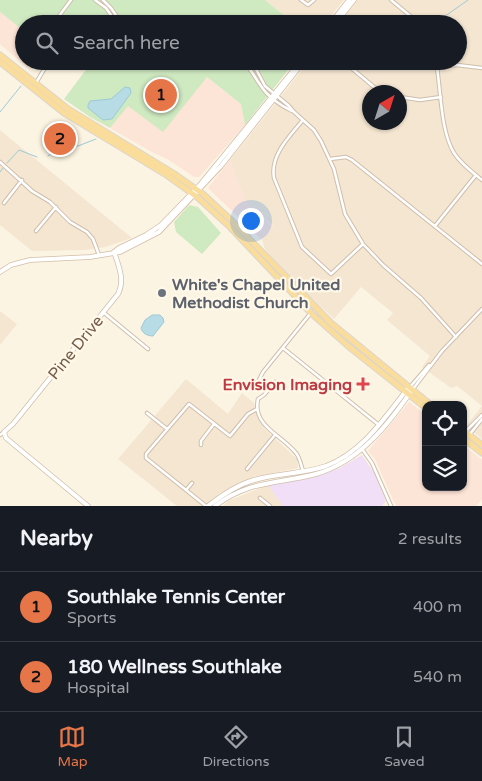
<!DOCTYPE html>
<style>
:root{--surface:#171b24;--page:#242831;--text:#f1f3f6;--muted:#9ea1a6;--line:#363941;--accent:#e67548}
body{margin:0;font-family:"Varela Round",sans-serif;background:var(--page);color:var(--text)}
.controls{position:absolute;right:15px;bottom:15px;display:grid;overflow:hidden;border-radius:10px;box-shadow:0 1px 4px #0004}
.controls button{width:45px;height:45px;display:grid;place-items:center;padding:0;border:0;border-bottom:1px solid var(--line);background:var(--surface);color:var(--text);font:25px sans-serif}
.compass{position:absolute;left:362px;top:85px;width:45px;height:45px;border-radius:50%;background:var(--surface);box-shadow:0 1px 4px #0004;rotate:39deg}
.you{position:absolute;left:250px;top:220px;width:18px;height:18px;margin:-12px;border:4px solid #fff;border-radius:50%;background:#1a73e8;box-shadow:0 0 0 8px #1a73e833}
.badge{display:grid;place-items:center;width:32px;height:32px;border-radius:50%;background:var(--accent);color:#111;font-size:16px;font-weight:700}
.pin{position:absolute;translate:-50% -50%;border:2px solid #fff;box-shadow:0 1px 5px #0006}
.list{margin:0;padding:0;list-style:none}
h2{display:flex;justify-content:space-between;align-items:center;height:65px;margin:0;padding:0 20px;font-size:21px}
h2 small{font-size:16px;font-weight:400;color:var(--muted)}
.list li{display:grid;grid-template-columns:32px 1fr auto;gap:15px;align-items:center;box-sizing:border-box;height:70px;padding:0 20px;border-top:1px solid var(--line)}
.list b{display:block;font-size:19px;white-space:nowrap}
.list p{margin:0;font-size:16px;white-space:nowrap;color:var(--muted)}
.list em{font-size:16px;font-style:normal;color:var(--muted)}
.icon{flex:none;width:28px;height:28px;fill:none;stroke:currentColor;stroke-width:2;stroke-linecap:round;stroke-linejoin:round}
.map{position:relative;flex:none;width:482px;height:506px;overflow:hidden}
.search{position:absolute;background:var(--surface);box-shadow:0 1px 4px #0004;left:15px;right:15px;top:15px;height:55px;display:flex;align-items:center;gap:12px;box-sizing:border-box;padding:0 18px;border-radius:28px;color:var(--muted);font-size:19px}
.sheet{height:205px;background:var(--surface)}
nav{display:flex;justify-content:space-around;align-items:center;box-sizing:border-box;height:70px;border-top:1px solid var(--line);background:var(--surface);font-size:14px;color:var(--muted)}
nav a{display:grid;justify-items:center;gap:2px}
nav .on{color:var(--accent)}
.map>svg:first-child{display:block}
.residential{fill:#f4e6d1;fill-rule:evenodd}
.commercial{fill:#fce4d6}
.education{fill:#f1dff8}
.green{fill:#cfe9c1}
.water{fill:#b7dce5;stroke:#9dcad7}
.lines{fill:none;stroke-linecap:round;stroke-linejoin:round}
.stream{stroke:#9dcad7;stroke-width:1}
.minor-casing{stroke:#cfbeac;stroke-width:4.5}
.tertiary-casing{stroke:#cfbeac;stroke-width:5.5}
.secondary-casing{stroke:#d2bea9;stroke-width:5.5}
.primary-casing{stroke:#dbd4d0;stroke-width:7}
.minor{stroke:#fff;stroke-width:2.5}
.tertiary{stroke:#fff;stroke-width:4}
.secondary{stroke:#fff;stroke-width:4}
.primary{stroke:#fbdd9b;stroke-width:5}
.worship-dot{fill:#6b7280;stroke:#fff8e8;stroke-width:2}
.health-dot{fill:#e0444e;stroke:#fff8e8;stroke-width:2}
.labels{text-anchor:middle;stroke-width:4.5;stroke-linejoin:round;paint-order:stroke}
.worship-label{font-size:16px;font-weight:bold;fill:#5b616d;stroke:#fff8e8;text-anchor:start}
.street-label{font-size:16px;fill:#735b49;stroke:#fff8e8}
.health-label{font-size:16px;font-weight:bold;fill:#be3a42;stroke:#fff8e8;text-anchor:end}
</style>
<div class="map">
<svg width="482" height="506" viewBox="0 0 482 506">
<rect width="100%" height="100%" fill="#fcf4e2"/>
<path class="residential" d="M265,0H344L324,24H295Z
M358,0H482V439L466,426L482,406L457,386L451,388L422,367L430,356L387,320L393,313L361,287L334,319L303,290L279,265L265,249L262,240L273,226L245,200L230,160L309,61H458V24H339ZM370,92H400V122H370Z
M0,130L132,238L105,247L86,250L32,251L0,225Z
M0,311L17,324L0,345Z
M186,379L228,414L242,393L254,403L257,417L265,429L297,459L298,468L253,477L220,493L205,506H177L118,459Z
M268,485L283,506H223L228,501Z"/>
<path class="commercial" d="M0,12L24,31V61H36L30,70L0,44Z
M207,77L241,104L245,125L199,177H194L169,160L150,151L110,128L128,105L185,103Z
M230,160L245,200L273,227L262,240L208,188Z
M409,402L426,415V487H463V445L482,460V499L476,506H397L394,502L375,459L368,451Z"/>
<path class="education" d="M362,455L374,473L386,501L382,506H283L268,485L316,477L340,468Z"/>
<path class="green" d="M0,0H265L295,24H24V31L0,12Z
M82,61H295L245,125L241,104L207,77L163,132L128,106L110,128L90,117L64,99L88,67Z
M189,205L198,207L221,233L202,254L176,232L174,222Z"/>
<path class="water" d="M125,87L130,88L131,93L112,119L103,120L88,108V105L90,101L111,99Z
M152,315H160L163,318L164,322L153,336C147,336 142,333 141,328L145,320Z"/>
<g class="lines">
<path class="stream" d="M434,24L468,0
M0,112L21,86
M48,156L59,149L78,146L96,139
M7,163L19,150L37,157
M0,172L3,168"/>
<g class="minor-casing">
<path id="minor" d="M95,0L106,8L117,24
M103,0L111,8L122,24
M301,0L308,5L314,0
M391,0L420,24
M53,24L71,0
M242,61C252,69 254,77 261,86C267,96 281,106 292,111
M248,61L256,69L265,86L289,106L294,112L314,130L321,141L334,169L345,214L363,244L383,265L421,298L456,337
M343,61L374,87L384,92
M436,61C441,88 440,130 454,153C461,164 472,172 482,180
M437,67L457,65L482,68
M36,83L49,61
M400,97L420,100L441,97
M303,120C289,137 270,155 274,178L302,247L331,274L363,244
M330,159L346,157L352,160L482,264
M0,162L32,191L50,202L70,222L87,232L93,239L99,255
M4,203L22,180
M435,226L476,175
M36,231L56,207
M103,312L148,349
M283,348L379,425
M275,382L264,395L258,399C252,426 282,435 296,453C300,458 301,465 303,471
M256,386L263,372L310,314
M410,387L429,365
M413,389L442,351L482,309
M147,413L167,429
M466,431L482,415
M470,434L482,419
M0,435L4,432
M201,445V441L214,424
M362,449L372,463L391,506
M247,469L275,435
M186,490L192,483
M260,498L270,506
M206,506L146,458V454L189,404L230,436L248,414L257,409"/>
</g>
<g class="tertiary-casing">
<path id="tertiary" d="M88,506L6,438L4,432L13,424L118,294C125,281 119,266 114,252
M208,506C222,495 237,485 254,480C278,473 303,474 326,466C363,452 385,417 409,387
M215,506C249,480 278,484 316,474C359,462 388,425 412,390"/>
</g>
<g class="secondary-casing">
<path id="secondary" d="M330,24L349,0
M335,24L354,0
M114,252L119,248L146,235L161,225L199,186L301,61
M0,272L11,265L30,260L90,257L120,252L159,232L221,166L304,61"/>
</g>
<g class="primary-casing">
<path id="primary" d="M0,55L68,109L176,175L203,194L230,219L331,323L431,405
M0,62L64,113L165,174L197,197L230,227L312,314L348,346L426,408
M463,430L482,445
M463,438L482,453"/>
</g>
<use href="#minor" class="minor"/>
<use href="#tertiary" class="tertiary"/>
<use href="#secondary" class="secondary"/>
<use href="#primary" class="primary"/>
</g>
<circle class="worship-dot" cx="162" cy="293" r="5"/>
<path class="health-dot" d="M360.5 376.5h5v5h5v5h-5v5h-5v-5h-5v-5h5z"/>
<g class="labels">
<g class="worship-label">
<text x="172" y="290">White's Chapel United<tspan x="172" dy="18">Methodist Church</tspan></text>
</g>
<g class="street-label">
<text transform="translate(75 347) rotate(-51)" y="6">Pine Drive</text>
</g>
<g class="health-label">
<text x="352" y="390">Envision Imaging</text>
</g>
</g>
</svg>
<div class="controls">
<button><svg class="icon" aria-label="locate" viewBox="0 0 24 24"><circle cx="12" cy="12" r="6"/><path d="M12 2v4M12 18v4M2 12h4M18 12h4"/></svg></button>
<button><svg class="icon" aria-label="layers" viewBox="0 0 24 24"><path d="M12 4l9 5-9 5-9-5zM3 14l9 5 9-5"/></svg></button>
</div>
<svg class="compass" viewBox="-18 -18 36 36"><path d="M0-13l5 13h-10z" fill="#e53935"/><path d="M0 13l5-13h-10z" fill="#9ea1a6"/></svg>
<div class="you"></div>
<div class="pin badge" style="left:161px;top:95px">1</div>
<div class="pin badge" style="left:60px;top:139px">2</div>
<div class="search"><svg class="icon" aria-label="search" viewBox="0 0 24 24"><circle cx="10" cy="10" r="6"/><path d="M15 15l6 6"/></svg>Search here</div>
</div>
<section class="sheet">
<h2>Nearby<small>2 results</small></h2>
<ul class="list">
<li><span class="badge">1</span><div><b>Southlake Tennis Center</b><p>Sports</p></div><em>400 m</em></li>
<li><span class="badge">2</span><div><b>180 Wellness Southlake</b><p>Hospital</p></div><em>540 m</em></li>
</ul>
</section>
<nav>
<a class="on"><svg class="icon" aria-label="map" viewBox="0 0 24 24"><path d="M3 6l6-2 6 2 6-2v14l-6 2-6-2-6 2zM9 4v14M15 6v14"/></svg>Map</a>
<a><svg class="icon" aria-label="directions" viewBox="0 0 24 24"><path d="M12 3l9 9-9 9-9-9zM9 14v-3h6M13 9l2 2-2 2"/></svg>Directions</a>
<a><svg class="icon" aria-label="saved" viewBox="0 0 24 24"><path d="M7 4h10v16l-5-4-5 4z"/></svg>Saved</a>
</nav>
